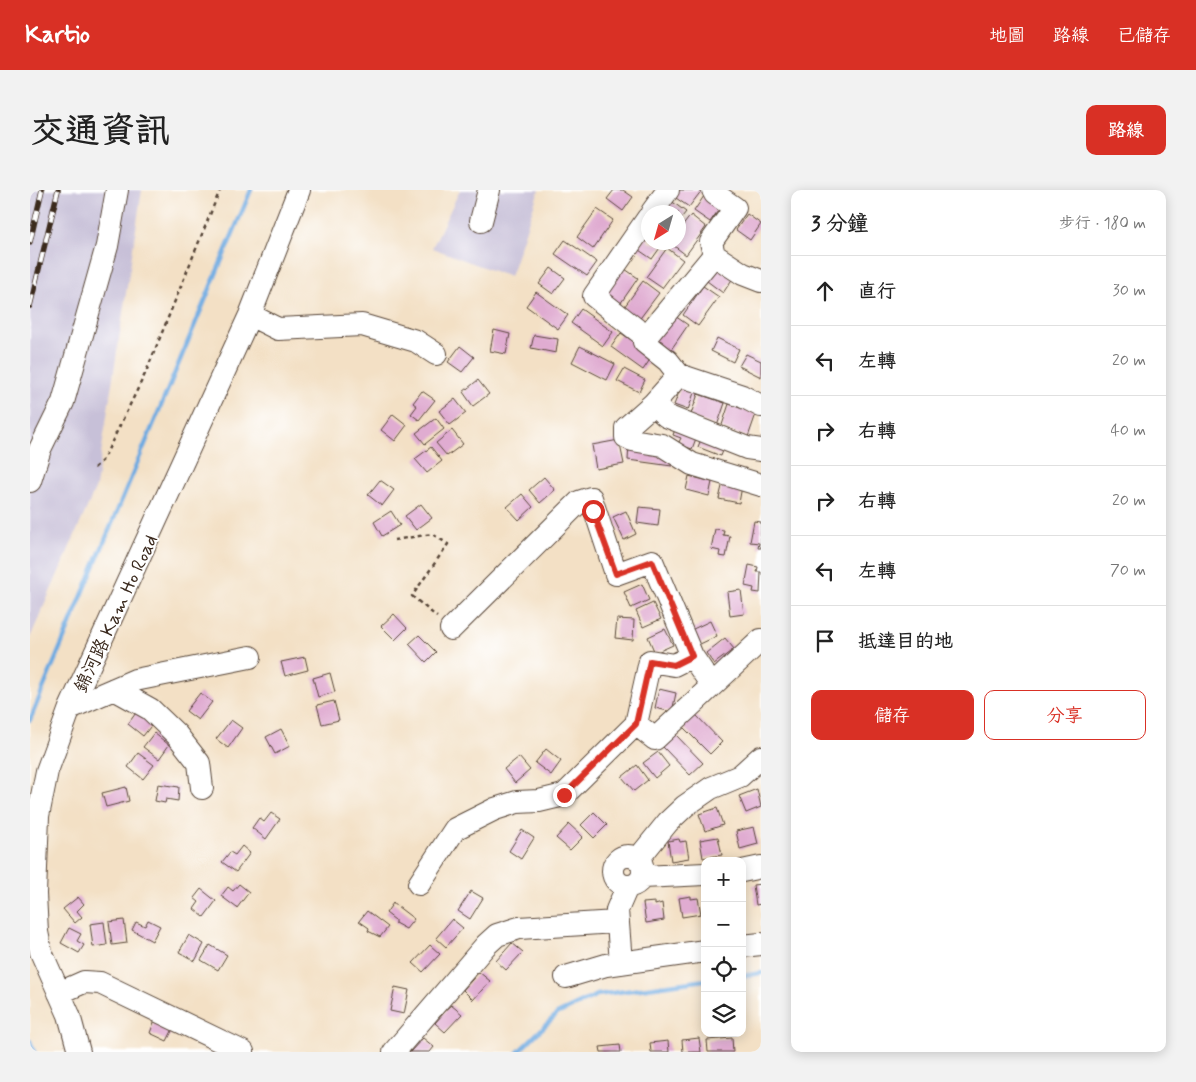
<!DOCTYPE html>
<html lang="zh-TW">
<meta charset="utf-8">
<style>
:root{--surface:#fff;--page:#f2f2f2;--text:#222;--muted:#767676;--line:#e0e0e0;--accent:#d93025}
body{margin:0;font-family:Mynerve,"LXGW WenKai TC",sans-serif;background:var(--page);color:var(--text)}
.controls{position:absolute;right:15px;bottom:15px;display:grid;overflow:hidden;border-radius:10px;box-shadow:0 2px 12px #0003}
.controls button{width:45px;height:45px;display:grid;place-items:center;padding:0;border:0;border-bottom:1px solid var(--line);background:var(--surface);color:var(--text);font:25px sans-serif}
.compass{position:absolute;left:611px;top:15px;width:45px;height:45px;border-radius:50%;background:var(--surface);box-shadow:0 2px 12px #0003;rotate:217deg}
.stop{position:absolute;width:15px;height:15px;margin:-11px;border:4px solid #d93025;border-radius:50%;background:#fff}
.stop.end{background:#d93025;border-color:#fff;box-shadow:0 1px 5px #0008}
.list{margin:0;padding:0;list-style:none}
h2{display:flex;justify-content:space-between;align-items:center;height:65px;margin:0;padding:0 20px;font-size:21px}
h2 small{font-size:16px;font-weight:400;color:var(--muted)}
.list li{display:grid;grid-template-columns:32px 1fr auto;gap:15px;align-items:center;box-sizing:border-box;height:70px;padding:0 20px;border-top:1px solid var(--line)}
.list b{display:block;font-size:19px;white-space:nowrap}
.list em{font-size:16px;font-style:normal;color:var(--muted)}
.actions{display:flex;gap:10px;padding:15px 20px}
.actions a{flex:1;padding:11px 0;border:1px solid var(--accent);border-radius:10px;text-align:center;font-size:18px;color:var(--accent)}
.actions .main{background:var(--accent);color:#fff}
.icon{flex:none;width:28px;height:28px;fill:none;stroke:currentColor;stroke-width:2;stroke-linecap:round;stroke-linejoin:round}
.map{position:relative;flex:none;width:731px;height:862px;overflow:hidden;border-radius:10px}
header{display:flex;align-items:center;gap:30px;box-sizing:border-box;height:70px;padding:0 25px;background:var(--accent);color:#fff}
header strong{font-size:24px}
nav{display:flex;gap:28px;margin-inline-start:auto;font-size:18px}
.intro{display:flex;align-items:center;justify-content:space-between;box-sizing:border-box;height:120px;padding:0 30px}
h1{margin:0;font-size:35px}
.button{padding:12px 22px;border-radius:10px;background:var(--accent);color:#fff;font-size:18px;font-weight:700}
main{display:flex;gap:30px;padding:0 30px}
aside{flex:1;background:var(--surface);border-radius:10px;box-shadow:0 2px 12px #0003}
.map>svg:first-child{display:block}
.industrial{fill:#c7c0d8}
.lines{fill:none;stroke-linecap:round;stroke-linejoin:round}
.stream{stroke:#6fabe1;stroke-width:4.5}
.building{fill:#e0acd1}
.minor-casing{stroke:#574537;stroke-width:24}
.path{stroke:#574537;stroke-width:2.5;stroke-dasharray:4 4;stroke-linecap:butt}
.minor{stroke:#fff;stroke-width:22}
.rail-casing{stroke:#3b2a1e;stroke-width:5.5}
.rail{stroke:#fff;stroke-width:4;stroke-dasharray:11;stroke-linecap:butt}
.route{stroke:#d93025;stroke-width:6}
.labels{text-anchor:middle;stroke-width:4;stroke-linejoin:round;paint-order:stroke}
.street-label{font-size:19px;fill:#3b2a1e;stroke:#fff}
</style>
<header>
<strong>Kartio</strong>
<nav><a>地圖</a><a>路線</a><a>已儲存</a></nav>
</header>
<div class="intro"><h1>交通資訊</h1><a class="button">路線</a></div>
<main>
<div class="map">
<svg width="731" height="862" viewBox="0 0 731 862">
<rect width="100%" height="100%" fill="#fff"/>
<filter id="ink" filterUnits="userSpaceOnUse"><feTurbulence type="fractalNoise" baseFrequency=".02" numOctaves="2"/><feDisplacementMap in="SourceGraphic" scale="10" xChannelSelector="R" yChannelSelector="G"/><feConvolveMatrix kernelMatrix="1 2 1 2 8 2 1 2 1" color-interpolation-filters="sRGB"/></filter>
<filter id="wash" filterUnits="userSpaceOnUse"><feTurbulence type="fractalNoise" baseFrequency=".0096" numOctaves="4" result="noise"/><feDisplacementMap in="SourceGraphic" scale="20" xChannelSelector="R" yChannelSelector="G"/><feGaussianBlur stdDeviation="1.12" result="paint"/><feColorMatrix in="noise" values="0 0 0 0 0 0 0 0 0 0 0 0 0 0 0 0 0 1.4 0 .05"/><feComposite in="paint" operator="in"/></filter>
<g filter="url(#wash)">
<rect width="100%" height="100%" fill="#f3e0c5"/>
<path class="industrial" d="M0,0H112L66,297L0,448Z
M430,0H509L480,87L402,58Z"/>
<g class="lines">
<path class="stream" d="M0,530L221,0
M712,786L731,783
M0,851L4,862
M488,862L527,824L567,805L675,790"/>
</g>
<g id="blocks">
<path class="building" d="M584,0H593L603,7L593,21L577,9Z
M648,0H672L659,17L643,6Z
M674,6L690,18L680,32L664,21Z
M640,10L656,22L648,32V22H631Z
M567,19L583,30L563,59L547,47Z
M717,24L731,34L720,50L706,40Z
M661,25L676,37L656,65L639,52H648V42Z
M618,45V52L632,55L622,69L606,58Z
M535,50L567,72L557,86L525,64Z
M637,58L653,70L632,98L616,87Z
M592,77L608,88L588,117L572,105Z
M687,77L703,88L693,103L677,91Z
M521,78L535,88L523,104L509,94Z
M613,91L629,103L608,131L592,120Z
M673,96L689,107L668,136L653,125Z
M506,102L538,125L528,139L496,116Z
M551,119L583,142L573,156L541,133Z
M642,124L658,135L638,164L622,152Z
M464,140L480,144L476,164L460,161Z
M591,143L623,165L613,180L581,157Z
M504,145L528,149L526,163L501,158Z
M687,148L709,159L703,172L681,161Z
M430,156L444,167L432,182L418,172Z
M550,156L585,174L577,190L542,172Z
M716,164L731,171V187L709,176Z
M594,179L615,190L609,202L587,191Z
M448,190L459,204L443,216L433,202Z
M653,192L666,197L658,220L644,215Z
M392,201L405,210L389,230L381,224L387,216L383,213Z
M668,204L695,213L687,236L660,227Z
M425,209L436,223L420,235L409,221Z
M699,214L726,224L718,247L691,238Z
M363,224L377,235L365,251L351,240Z
M406,228L414,239L395,254L386,243Z
M647,234L668,243L662,259L648,254L651,248L643,245Z
M422,240L433,254L417,266L406,253Z
M673,244L696,253L691,266L668,257Z
M589,250L594,274L566,279L562,255Z
M599,254L643,267L642,276L598,270Z
M401,257L412,271L397,283L385,269Z
M659,286L682,292L679,306L656,300Z
M514,287L525,300L510,313L499,300Z
M350,290L364,300L352,316L338,305Z
M693,292L712,296L709,313L689,309Z
M492,304L503,317L489,330L477,317Z
M391,314L402,328L386,340L375,326Z
M609,317L630,319L628,336L607,333Z
M361,321L370,335L352,346L344,332Z
M596,321L606,344L594,350L583,327Z
M724,331L731,332V358H728L729,353L720,352Z
M685,339L694,340L693,345L700,346L696,367L689,366L690,361L681,359Z
M719,375L728,377L727,382H731L730,403L723,402L724,398L715,396Z
M612,394L619,410L601,418L594,402Z
M711,400L714,424L700,426L697,402Z
M623,413L631,429L613,437L606,421Z
M364,424L377,438L365,450L351,436Z
M587,429L604,430L603,450L585,448Z
M680,431L687,446L668,455L661,440Z
M635,439L643,455L625,463L618,447Z
M389,445L406,462L396,472L379,454Z
M695,448L704,459L684,474L676,463Z
M275,467L278,480L255,486L251,472Z
M300,483L305,502L288,507L283,488Z
M629,499L646,503L642,522L625,518Z
M170,503L182,512L168,530L156,521Z
M304,511L309,530L292,534L287,515Z
M108,520L124,532L113,546L98,534Z
M665,524L692,552L680,564L652,536Z
M201,530L212,538L198,558L186,549Z
M251,539L260,556L245,564L236,547Z
M124,543L139,555L129,569L113,557Z
M645,544L673,573L660,585L633,557Z
M516,559L531,571L521,585L505,573Z
M628,562L639,576L625,588L613,573Z
M108,563L124,575L113,589L98,577Z
M489,567L500,580L485,593L474,579Z
M607,575L618,590L604,601L592,587Z
M128,594L149,597L148,611L136,609L135,613L125,611Z
M96,597L99,611L76,617L72,603Z
M727,599L731,617L716,623L709,606Z
M687,618L693,635L675,641L669,624Z
M564,622L577,635L564,648L551,635Z
M241,623L250,629L236,649L222,638L229,628L234,632Z
M539,634L553,647L540,660L526,648Z
M724,637L728,654L710,659L706,641Z
M492,640L504,648L491,669L479,661Z
M688,647L692,665L673,668L670,650Z
M649,649L650,652L656,651L659,668L641,671L638,651Z
M212,656L220,663L206,682L192,672L200,662L205,665Z
M209,694L219,702L207,718L191,706L198,697L203,701Z
M731,694V714L726,715L723,695Z
M171,699L186,711L174,727L164,719L169,712L164,708Z
M441,701L453,708L440,729L428,721Z
M661,706V709L668,708L671,724L652,727L649,708Z
M48,707L54,714L47,721L52,727L45,733L33,719Z
M625,712V715L632,713L634,730L616,733L613,713Z
M363,713L384,729L376,739L365,733V730L356,723Z
M337,721L358,737L350,747L338,741L339,738L329,731Z
M422,729L433,738L416,757L406,748Z
M94,730L97,753L82,755L79,732Z
M118,730L130,736L122,751L102,740L106,732L115,736Z
M74,732L77,755L63,757L60,734Z
M39,738L51,744L47,751L54,755L49,763L31,753Z
M159,745L174,754L165,771L149,762Z
M482,753L493,762L476,780L466,771Z
M180,755L197,765L188,780L171,770Z
M400,755L410,764L393,782L383,773Z
M449,782L460,791L443,810L433,800Z
M365,797L379,800L374,824L360,821Z
M421,815L432,824L415,842L405,833Z
M126,827L145,835L137,851L120,843Z
M393,848L404,857L400,862H380Z
M669,848L671,862H653L652,850Z
M702,848L703,862H678L677,850Z
M638,851L639,862H621L620,853Z
M590,855L591,862H571L570,857Z"/>
</g>
</g>
<g filter="url(#ink)">
<use href="#blocks" fill-opacity="0" stroke="#574537" stroke-width="1"/>
<g class="lines">
<g class="minor-casing">
<path id="minor" d="M683,0L685,4L705,18L681,52L684,65L713,84L731,91
M622,22L638,0
M618,28L564,106L616,147L684,65
M451,31L459,0
M220,125L248,139L332,135L386,151L406,164
M616,147L614,152L638,171L649,185
M623,214L596,238V247L602,250L632,255L662,274L731,295
M731,216L712,206L649,185L623,214L636,226L717,258L731,260
M0,291L10,259L33,212L77,56L87,0
M421,439L549,312L561,308L586,384L622,371L662,466L681,494
M84,499L120,519L147,545L169,573L172,598
M40,518L105,490L220,467
M606,534L625,549L731,450
M583 681a15 15 0 1 1 30 0a15 15 0 1 1-30 0Z
M608,669L638,632L655,616L681,598L710,586L731,567
M712,681L731,677
M613,687L675,684
M389,694L425,639L465,619L487,612L509,611L534,605L606,534L620,471L644,475L662,466
M712,756L731,754
M591,773L587,720L597,697
M536,787L576,775L675,761
M29,803L54,792L70,793L213,862
M49,862L39,825L11,762L7,742L5,704L8,626L17,581L40,518L220,125L269,0
M364,862L456,755L467,745L489,738L586,732"/>
</g>
<path class="path" d="M64,278L73,270L116,182L190,0
M364,350L402,344L418,354L382,406L407,427"/>
<use href="#minor" class="minor"/>
<g class="rail-casing">
<path id="rail" d="M0,52L12,0
M0,116L28,0"/>
</g>
<use href="#rail" class="rail"/>
</g>
</g>
<g class="lines" filter="url(#ink)">
<path class="route" d="M534,605L606,534L620,471L644,475L662,466L622,371L586,384L563,321"/>
</g>
<g class="labels">
<g class="street-label">
<text transform="translate(85 423) rotate(-65)" y="7">錦河路 Kam Ho Road</text>
</g>
</g>
</svg>
<div class="controls">
<button>+</button>
<button>−</button>
<button><svg class="icon" aria-label="locate" viewBox="0 0 24 24"><circle cx="12" cy="12" r="6"/><path d="M12 2v4M12 18v4M2 12h4M18 12h4"/></svg></button>
<button><svg class="icon" aria-label="layers" viewBox="0 0 24 24"><path d="M12 4l9 5-9 5-9-5zM3 14l9 5 9-5"/></svg></button>
</div>
<svg class="compass" viewBox="-18 -18 36 36"><path d="M0-13l5 13h-10z" fill="#e53935"/><path d="M0 13l5-13h-10z" fill="#767676"/></svg>
<div class="stop" style="left:563px;top:321px"></div>
<div class="stop end" style="left:534px;top:605px"></div>
</div>
<aside>
<h2>3 分鐘<small>步行 · 180 m</small></h2>
<ul class="list">
<li><svg class="icon" aria-label="ahead" viewBox="0 0 24 24"><path d="M12 20V5M6 11l6-6 6 6"/></svg><div><b>直行</b></div><em>30 m</em></li>
<li><svg class="icon" aria-label="left" viewBox="0 0 24 24"><path d="M17 20v-9H6M10 6l-5 5 5 5"/></svg><div><b>左轉</b></div><em>20 m</em></li>
<li><svg class="icon" aria-label="right" viewBox="0 0 24 24"><path d="M7 20v-9h11M14 6l5 5-5 5"/></svg><div><b>右轉</b></div><em>40 m</em></li>
<li><svg class="icon" aria-label="right" viewBox="0 0 24 24"><path d="M7 20v-9h11M14 6l5 5-5 5"/></svg><div><b>右轉</b></div><em>20 m</em></li>
<li><svg class="icon" aria-label="left" viewBox="0 0 24 24"><path d="M17 20v-9H6M10 6l-5 5 5 5"/></svg><div><b>左轉</b></div><em>70 m</em></li>
<li><svg class="icon" aria-label="arrive" viewBox="0 0 24 24"><path d="M6 21V4h12l-3 4 3 4H6"/></svg><div><b>抵達目的地</b></div></li>
</ul>
<div class="actions"><a class="main">儲存</a><a>分享</a></div>
</aside>
</main>
